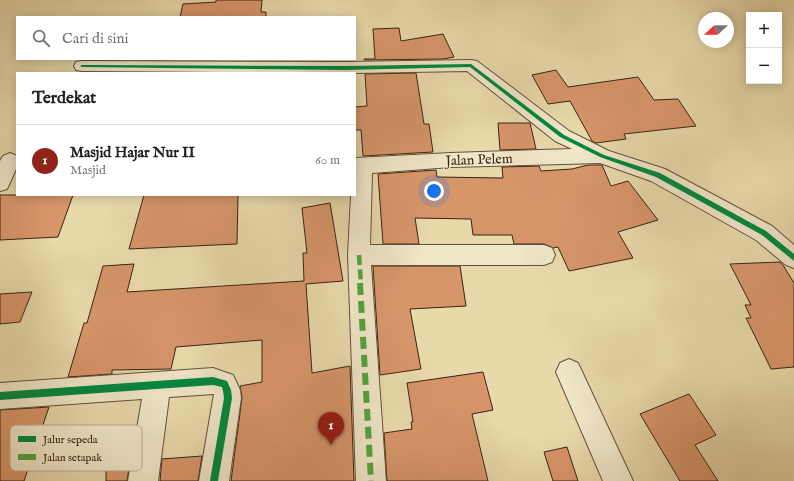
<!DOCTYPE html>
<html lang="id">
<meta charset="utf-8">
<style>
:root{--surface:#fff;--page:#f6f6f6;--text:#222;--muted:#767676;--line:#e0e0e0;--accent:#8f2418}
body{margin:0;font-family:"IM FELL English",serif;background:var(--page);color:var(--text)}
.controls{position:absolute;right:12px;top:12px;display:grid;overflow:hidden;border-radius:0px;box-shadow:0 2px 10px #0003}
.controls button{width:36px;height:36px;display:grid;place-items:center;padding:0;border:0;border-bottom:1px solid var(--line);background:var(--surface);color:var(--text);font:20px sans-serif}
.compass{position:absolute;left:698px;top:12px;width:36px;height:36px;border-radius:50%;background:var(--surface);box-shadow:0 2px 10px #0003;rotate:248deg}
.you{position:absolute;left:434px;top:191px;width:14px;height:14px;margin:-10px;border:3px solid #fff;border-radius:50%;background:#1a73e8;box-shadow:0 0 0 6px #1a73e833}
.badge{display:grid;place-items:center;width:26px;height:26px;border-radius:50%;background:var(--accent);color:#fff;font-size:13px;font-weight:700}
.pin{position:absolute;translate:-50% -33px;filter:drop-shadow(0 1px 2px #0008)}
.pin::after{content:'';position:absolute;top:21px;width:14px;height:12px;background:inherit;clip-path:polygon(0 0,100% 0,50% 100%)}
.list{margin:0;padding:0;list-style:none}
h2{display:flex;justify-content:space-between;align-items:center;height:52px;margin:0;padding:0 16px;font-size:17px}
h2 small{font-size:13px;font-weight:400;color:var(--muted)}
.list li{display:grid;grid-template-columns:26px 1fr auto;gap:12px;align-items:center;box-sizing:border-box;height:72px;padding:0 16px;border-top:1px solid var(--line)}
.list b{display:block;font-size:15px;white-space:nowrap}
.list p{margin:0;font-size:13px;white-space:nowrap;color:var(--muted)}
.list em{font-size:13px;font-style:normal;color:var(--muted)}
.icon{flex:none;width:22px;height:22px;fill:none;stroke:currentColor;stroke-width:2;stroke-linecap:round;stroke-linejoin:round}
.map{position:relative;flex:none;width:794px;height:481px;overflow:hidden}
.search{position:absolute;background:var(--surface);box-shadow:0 2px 10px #0003;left:16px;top:16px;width:340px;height:44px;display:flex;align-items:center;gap:10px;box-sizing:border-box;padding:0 14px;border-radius:0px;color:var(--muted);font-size:15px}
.panel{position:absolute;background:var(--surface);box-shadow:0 2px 10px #0003;left:16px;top:72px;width:340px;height:124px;border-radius:0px}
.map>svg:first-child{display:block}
.building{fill:#d7956a;stroke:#382414}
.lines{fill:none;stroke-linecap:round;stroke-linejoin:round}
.minor-casing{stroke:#64513a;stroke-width:2}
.minor{fill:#f0e6c8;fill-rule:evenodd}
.quiet-far1{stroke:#53a33f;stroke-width:4.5;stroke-dasharray:10 4.5;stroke-linecap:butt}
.quiet{stroke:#53a33f;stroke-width:6;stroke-dasharray:12 6;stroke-linecap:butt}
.cycleway-casing{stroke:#f0e6c8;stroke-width:2}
.cycleway{fill:#00873e;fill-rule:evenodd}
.labels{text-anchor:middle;stroke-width:3;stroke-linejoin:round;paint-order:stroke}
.street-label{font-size:14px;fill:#382414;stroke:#f0e6c8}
.key{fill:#f0e6c8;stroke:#b9ac92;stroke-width:1}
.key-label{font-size:11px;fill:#382414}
</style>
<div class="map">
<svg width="794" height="481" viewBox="0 0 794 481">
<rect width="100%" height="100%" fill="#e8d9ab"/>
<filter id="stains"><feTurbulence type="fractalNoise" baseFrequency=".005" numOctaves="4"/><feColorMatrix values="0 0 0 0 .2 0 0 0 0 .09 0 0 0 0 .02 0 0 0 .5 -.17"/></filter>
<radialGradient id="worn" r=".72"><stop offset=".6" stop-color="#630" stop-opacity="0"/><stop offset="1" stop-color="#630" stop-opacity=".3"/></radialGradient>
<path class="building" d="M216,0H262L261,12H266V17H180L183,4L216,2Z
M399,28L401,41L443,34L454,57L443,59L364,60V59H375L373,29Z
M556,70L568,87L638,77L654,100L678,99L696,126L624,134L626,139L596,143L592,141L570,101L548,104L532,75Z
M416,73L424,124H429L433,152L363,156L361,130H355V107L367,106L365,74Z
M498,123H530L536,149L500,150Z
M588,165H602L611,186L628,181L658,220L618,232L633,258L569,271L558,247L553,248L544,244H514L512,235H473L471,219L415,218L419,244H383L378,174L436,170L437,177L503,178L502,167L539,166L541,171L572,169Z
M0,195H73L58,237L0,240Z
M144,195H238L237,244L129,249Z
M330,203L343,281L306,284L312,373L350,366L354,481H231L242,398L240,386L262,382V340L176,347L171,369L112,370V374L68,377L84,323H87L103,266L134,264L127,292L304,281L303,253H307L302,208Z
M780,262L783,265L794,283V367L771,369L746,318H751L745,305H751L730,264Z
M373,266H460L466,306L410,309L421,369L380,375Z
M32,292L20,322L0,324V294Z
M483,372L493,410L472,414L488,481H387L384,433L412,429L411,422H413L407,383Z
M689,394L716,435L695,445L718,481H680L640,414Z
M49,407L24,481H0V410Z
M567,447L578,481H553L544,452Z
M202,456L198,481H160L162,459Z
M130,462L127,481H106V464Z"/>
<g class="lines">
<g class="minor-casing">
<path id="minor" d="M471,60L477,61L569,131L609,151L665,169L772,226L794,245V268L786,265L756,240L651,181L600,163L451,167L372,173L370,245H544L552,248L555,255L552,262L544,265H371L386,481H356L348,255L351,195H355V158L451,153L572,149L555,141L467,71L355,73L82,71L76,70L74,66L76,62L82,61L346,62Z
M10,153L17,156V167L7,189L0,191V161L3,156Z
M569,359L578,363L633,481H603L556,372L560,363Z
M213,368L233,375L240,390L241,398L229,481H199L214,394L169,397L158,481H128L142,399L0,409V383Z"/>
</g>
<use href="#minor" class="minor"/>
<path class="quiet-far1" d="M359,255L361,284"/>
<path class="quiet" d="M360,283L371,481"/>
<g class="cycleway-casing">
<path id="cycleway" d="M471,64L564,135L604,155L660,173L766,231L794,254V261L762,235L656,177L600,157L560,137L470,67L346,70L82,67L80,66L82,65L346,66Z
M213,377L227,381L231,390L232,398L218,481H210L224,398L223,391L222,387L213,385L0,400V392Z"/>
</g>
<use href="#cycleway" class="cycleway"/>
</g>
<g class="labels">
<g class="street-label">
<text transform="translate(479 159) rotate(-2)" y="5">Jalan Pelem</text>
</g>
</g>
<rect x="10" y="425" width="132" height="46" rx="6" class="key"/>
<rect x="18" y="436" width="18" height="6" fill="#00873e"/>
<rect x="18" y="454" width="18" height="6" fill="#53a33f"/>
<g class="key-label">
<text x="43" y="443">Jalur sepeda</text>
<text x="43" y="461">Jalan setapak</text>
</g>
<rect width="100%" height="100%" filter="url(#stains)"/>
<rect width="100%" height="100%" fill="url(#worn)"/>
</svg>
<div class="controls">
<button>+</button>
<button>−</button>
</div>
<svg class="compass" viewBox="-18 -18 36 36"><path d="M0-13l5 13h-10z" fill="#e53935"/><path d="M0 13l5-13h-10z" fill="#767676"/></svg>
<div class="you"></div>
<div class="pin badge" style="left:331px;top:445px">1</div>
<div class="search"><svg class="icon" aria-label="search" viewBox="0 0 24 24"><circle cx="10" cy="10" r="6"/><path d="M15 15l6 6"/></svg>Cari di sini</div>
<section class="panel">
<h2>Terdekat<small></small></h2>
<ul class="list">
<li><span class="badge">1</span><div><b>Masjid Hajar Nur II</b><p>Masjid</p></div><em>60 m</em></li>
</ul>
</section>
</div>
